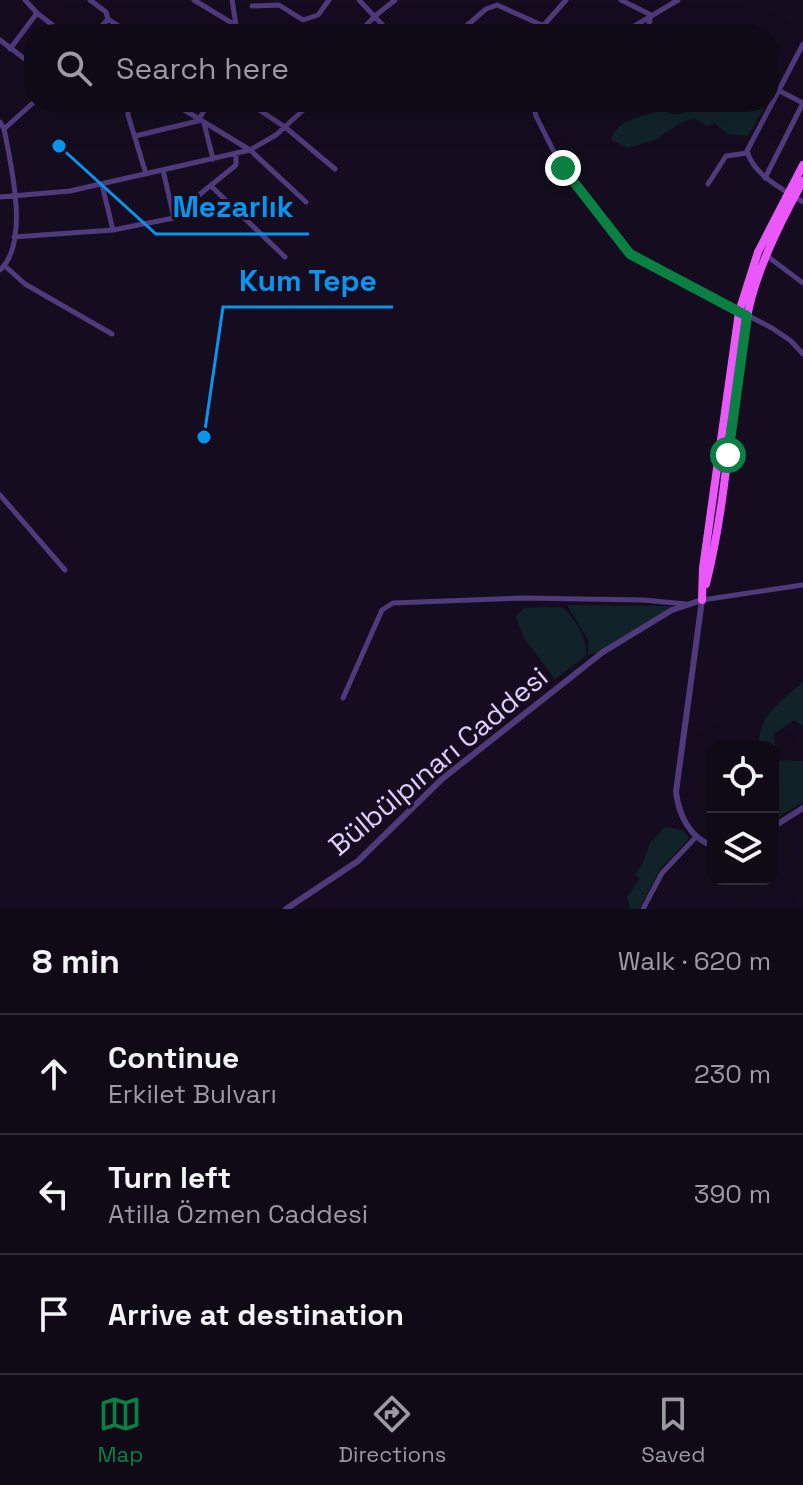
<!DOCTYPE html>
<meta charset="utf-8">
<style>
:root{--surface:#100a17;--page:#1e1824;--text:#f1f3f6;--muted:#9c9aa1;--line:#302b36;--accent:#0b8043}
body{margin:0;font-family:"Space Grotesk",sans-serif;background:var(--page);color:var(--text)}
.controls{position:absolute;right:24px;bottom:24px;display:grid;overflow:hidden;border-radius:16px;box-shadow:0 8px 32px #0002}
.controls button{width:72px;height:72px;display:grid;place-items:center;padding:0;border:0;border-bottom:2px solid var(--line);background:var(--surface);color:var(--text);font:40px sans-serif}
.stop{position:absolute;width:24px;height:24px;margin:-18px;border:6px solid #0b8043;border-radius:50%;background:#fff}
.stop.end{background:#0b8043;border-color:#fff;box-shadow:0 2px 8px #0008}
.list{margin:0;padding:0;list-style:none}
h2{display:flex;justify-content:space-between;align-items:center;height:104px;margin:0;padding:0 32px;font-size:34px}
h2 small{font-size:26px;font-weight:400;color:var(--muted)}
.list li{display:grid;grid-template-columns:52px 1fr auto;gap:24px;align-items:center;box-sizing:border-box;height:120px;padding:0 32px;border-top:2px solid var(--line)}
.list b{display:block;font-size:30px;white-space:nowrap}
.list p{margin:0;font-size:26px;white-space:nowrap;color:var(--muted)}
.list em{font-size:26px;font-style:normal;color:var(--muted)}
.icon{flex:none;width:44px;height:44px;fill:none;stroke:currentColor;stroke-width:2;stroke-linecap:round;stroke-linejoin:round}
.map{position:relative;flex:none;width:803px;height:909px;overflow:hidden}
.search{position:absolute;background:var(--surface);box-shadow:0 8px 32px #0002;left:24px;right:24px;top:24px;height:88px;display:flex;align-items:center;gap:20px;box-sizing:border-box;padding:0 28px;border-radius:32px;color:var(--muted);font-size:30px}
.sheet{height:464px;background:var(--surface)}
nav{display:flex;justify-content:space-around;align-items:center;box-sizing:border-box;height:112px;border-top:2px solid var(--line);background:var(--surface);font-size:22px;color:var(--muted)}
nav a{display:grid;justify-items:center;gap:4px}
nav .on{color:var(--accent)}
.map>svg:first-child{display:block}
.green{fill:#112329}
.lines{fill:none;stroke-linecap:round;stroke-linejoin:round}
.minor{stroke:#4f3a7c;stroke-width:5}
.tertiary{stroke:#4f3a7c;stroke-width:6}
.primary{stroke:#ea58f9;stroke-width:8}
.route{stroke:#0b8043;stroke-width:10}
.labels{text-anchor:middle;stroke-width:6;stroke-linejoin:round;paint-order:stroke}
.street-label{font-size:28px;fill:#e0cdfd;stroke:#150d1f}
.leader{fill:none;stroke:#0995ed;stroke-width:3}
.callout-dot{fill:#0995ed;stroke:#150d1f;stroke-width:3}
.callout-label{font-size:30px;text-anchor:middle;font-weight:bold;fill:#0995ed;stroke:#150d1f;stroke-width:6;stroke-linejoin:round;paint-order:stroke}
</style>
<div class="map">
<svg width="803" height="909" viewBox="0 0 803 909">
<rect width="100%" height="100%" fill="#150d1f"/>
<path class="green" d="M694,102H767L748,136L728,134L715,123L706,126C690,108 670,133 654,140C646,143 637,145 628,148L611,140C615,119 647,115 665,110C674,118 690,113 694,102Z
M567,605L668,606L678,608L605,650L588,655L589,641Z
M561,607C574,615 588,641 586,656L555,679L524,638L516,617L524,608Z
M803,682V726L794,720L774,734L775,747L778,751L776,760L803,761V802L773,821V747H759C757,715 782,701 803,682Z
M665,827L683,830L688,836V840L661,868L639,909H630L627,897L640,879L635,875L643,863L650,843Z"/>
<g class="lines">
<path class="minor" d="M25,0L37,13L64,34
M90,0L106,12L108,19L131,34
M194,0L250,34
M232,0L236,25
M359,0L391,34
M621,0L651,15L647,34
M252,6L279,5L303,20L318,15L329,0
M95,34L108,19
M358,34L375,16L395,0
M457,34L486,9L497,5L562,34
M542,34L543,26L566,0
M621,34L678,0
M0,40L34,66
M803,44L747,151C754,176 783,189 803,202
M10,49L37,13
M778,90L803,103
M109,102L127,109
M128,102V115L146,174
M171,102L250,150L306,202
M247,102L285,127L335,169
M533,102L536,116L560,164L630,254L772,328L791,341L803,354
M0,122L4,129C11,165 30,243 0,270
M204,123L213,159
M4,129L34,102
M135,136L198,121L209,102
M765,178L803,103
M708,184L726,156L747,153
M102,185L113,230L174,218L163,170
M212,187L285,257
M0,197L70,191L250,150L276,135L312,102
M173,216L236,165V153
M14,237L113,230
M767,256L803,283
M5,266L25,284L112,334
M0,495L65,570
M702,600L803,585
M343,698L382,610L393,603L522,598L643,600L686,604
M643,909L662,873L696,837"/>
<path class="tertiary" d="M773,827L803,808
M286,909L358,861L442,779L603,652L672,610L702,600L676,792C679,816 690,838 713,846"/>
<path class="primary" d="M706,584C728,497 730,405 747,317C756,270 780,223 803,181
M702,600L703,568L739,312L758,252L803,165"/>
</g>
<g class="lines">
<path class="route" d="M563,168L630,254L747,316L728,455"/>
</g>
<g class="labels">
<g class="street-label">
<text transform="translate(438 761) rotate(-40)" y="10">Bülbülpınarı Caddesi</text>
</g>
</g>
<path class="leader" d="M59 146L156 234H309M204 437L223 307H393"/>
<g class="callout-dot">
<circle cx="59" cy="146" r="8"/>
<circle cx="204" cy="437" r="8"/>
</g>
<g class="callout-label">
<text x="233" y="217">Mezarlık</text>
<text x="308" y="291">Kum Tepe</text>
</g>
</svg>
<div class="controls">
<button><svg class="icon" aria-label="locate" viewBox="0 0 24 24"><circle cx="12" cy="12" r="6"/><path d="M12 2v4M12 18v4M2 12h4M18 12h4"/></svg></button>
<button><svg class="icon" aria-label="layers" viewBox="0 0 24 24"><path d="M12 4l9 5-9 5-9-5zM3 14l9 5 9-5"/></svg></button>
</div>
<div class="stop" style="left:728px;top:455px"></div>
<div class="stop end" style="left:563px;top:168px"></div>
<div class="search"><svg class="icon" aria-label="search" viewBox="0 0 24 24"><circle cx="10" cy="10" r="6"/><path d="M15 15l6 6"/></svg>Search here</div>
</div>
<section class="sheet">
<h2>8 min<small>Walk · 620 m</small></h2>
<ul class="list">
<li><svg class="icon" aria-label="ahead" viewBox="0 0 24 24"><path d="M12 20V5M6 11l6-6 6 6"/></svg><div><b>Continue</b><p>Erkilet Bulvarı</p></div><em>230 m</em></li>
<li><svg class="icon" aria-label="left" viewBox="0 0 24 24"><path d="M17 20v-9H6M10 6l-5 5 5 5"/></svg><div><b>Turn left</b><p>Atilla Özmen Caddesi</p></div><em>390 m</em></li>
<li><svg class="icon" aria-label="arrive" viewBox="0 0 24 24"><path d="M6 21V4h12l-3 4 3 4H6"/></svg><div><b>Arrive at destination</b></div></li>
</ul>
</section>
<nav>
<a class="on"><svg class="icon" aria-label="map" viewBox="0 0 24 24"><path d="M3 6l6-2 6 2 6-2v14l-6 2-6-2-6 2zM9 4v14M15 6v14"/></svg>Map</a>
<a><svg class="icon" aria-label="directions" viewBox="0 0 24 24"><path d="M12 3l9 9-9 9-9-9zM9 14v-3h6M13 9l2 2-2 2"/></svg>Directions</a>
<a><svg class="icon" aria-label="saved" viewBox="0 0 24 24"><path d="M7 4h10v16l-5-4-5 4z"/></svg>Saved</a>
</nav>
